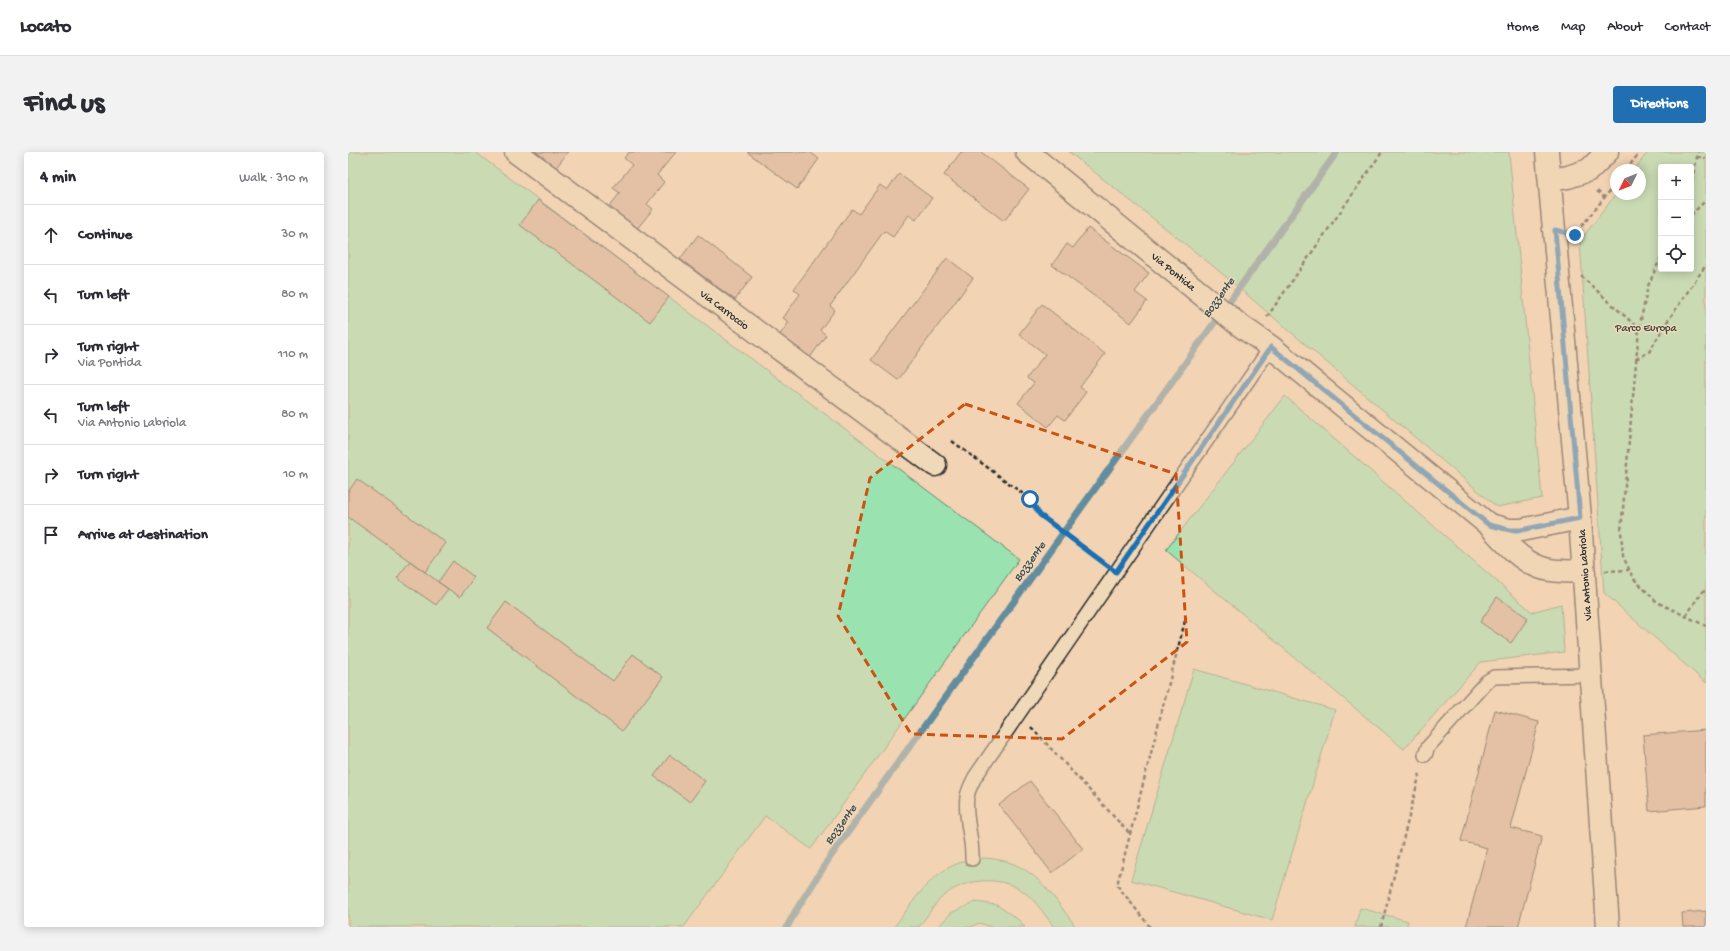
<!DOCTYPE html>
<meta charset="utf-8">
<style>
:root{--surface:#fff;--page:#f2f2f3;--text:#2b2b33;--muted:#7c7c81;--line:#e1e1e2;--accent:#1f6fb2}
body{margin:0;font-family:"Gochi Hand",sans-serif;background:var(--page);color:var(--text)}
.controls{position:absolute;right:12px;top:12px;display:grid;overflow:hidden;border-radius:4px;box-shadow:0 2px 10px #0003}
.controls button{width:36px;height:36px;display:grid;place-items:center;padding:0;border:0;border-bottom:1px solid var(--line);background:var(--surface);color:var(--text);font:20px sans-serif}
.compass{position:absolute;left:1262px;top:12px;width:36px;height:36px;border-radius:50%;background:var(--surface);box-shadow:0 2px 10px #0003;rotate:227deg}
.stop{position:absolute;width:12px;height:12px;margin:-9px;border:3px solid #1f6fb2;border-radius:50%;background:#fff}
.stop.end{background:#1f6fb2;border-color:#fff;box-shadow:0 1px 4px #0008}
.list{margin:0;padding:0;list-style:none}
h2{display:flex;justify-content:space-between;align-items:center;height:52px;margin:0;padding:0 16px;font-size:17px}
h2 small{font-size:13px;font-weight:400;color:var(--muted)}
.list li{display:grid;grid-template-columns:26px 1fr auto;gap:12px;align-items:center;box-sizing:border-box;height:60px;padding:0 16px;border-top:1px solid var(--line)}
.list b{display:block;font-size:15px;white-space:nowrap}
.list p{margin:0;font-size:13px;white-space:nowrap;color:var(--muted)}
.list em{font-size:13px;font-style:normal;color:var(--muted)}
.icon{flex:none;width:22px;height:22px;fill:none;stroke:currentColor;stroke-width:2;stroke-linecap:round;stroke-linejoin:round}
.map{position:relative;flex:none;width:1358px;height:775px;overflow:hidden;border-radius:4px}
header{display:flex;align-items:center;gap:24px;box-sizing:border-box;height:56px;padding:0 20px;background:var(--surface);border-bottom:1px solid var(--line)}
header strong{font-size:19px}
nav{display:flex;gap:22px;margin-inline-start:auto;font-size:14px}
.intro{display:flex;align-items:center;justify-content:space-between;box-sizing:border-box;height:96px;padding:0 24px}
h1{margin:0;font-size:28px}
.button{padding:10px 18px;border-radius:4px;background:var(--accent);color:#fff;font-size:14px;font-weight:700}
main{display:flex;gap:24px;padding:0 24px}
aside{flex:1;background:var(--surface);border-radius:4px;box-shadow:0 2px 10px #0003}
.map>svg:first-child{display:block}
.green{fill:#9ae3b1;stroke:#62876e;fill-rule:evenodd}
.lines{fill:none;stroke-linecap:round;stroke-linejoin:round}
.stream{stroke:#638d9e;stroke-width:7}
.building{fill:#d2ac91;stroke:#2b2b2b}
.service-casing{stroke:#2b2b2b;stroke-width:16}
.minor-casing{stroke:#2b2b2b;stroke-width:25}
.path{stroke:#2b2b2b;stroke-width:2.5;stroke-dasharray:4 3;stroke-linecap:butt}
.service{stroke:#f0d9b9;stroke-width:13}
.minor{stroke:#f0d9b9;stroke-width:22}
.route{stroke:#1f6fb2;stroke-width:5}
.marked{fill:none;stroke:#cc5211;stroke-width:3;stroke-dasharray:8 5;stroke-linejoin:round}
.labels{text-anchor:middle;stroke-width:3;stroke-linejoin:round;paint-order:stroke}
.street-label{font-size:11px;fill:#2b2b2b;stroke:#f0d9b9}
.park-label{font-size:11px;fill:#3c473f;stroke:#f0d9b9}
.water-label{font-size:12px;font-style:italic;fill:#3e4c51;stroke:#f0d9b9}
</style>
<header>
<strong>Locato</strong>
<nav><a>Home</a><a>Map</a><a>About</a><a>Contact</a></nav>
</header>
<div class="intro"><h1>Find us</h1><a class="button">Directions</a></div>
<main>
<aside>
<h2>4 min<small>Walk · 310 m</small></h2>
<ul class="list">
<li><svg class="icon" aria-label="ahead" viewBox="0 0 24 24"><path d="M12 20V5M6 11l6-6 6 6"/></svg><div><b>Continue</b></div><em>30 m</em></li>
<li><svg class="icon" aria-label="left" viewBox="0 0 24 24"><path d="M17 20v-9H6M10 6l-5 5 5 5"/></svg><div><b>Turn left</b></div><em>80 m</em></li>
<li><svg class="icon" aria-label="right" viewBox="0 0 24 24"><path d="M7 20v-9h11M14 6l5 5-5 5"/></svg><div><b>Turn right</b><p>Via Pontida</p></div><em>110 m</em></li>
<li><svg class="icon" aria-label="left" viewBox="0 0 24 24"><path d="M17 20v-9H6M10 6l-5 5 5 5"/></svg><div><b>Turn left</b><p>Via Antonio Labriola</p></div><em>80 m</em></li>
<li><svg class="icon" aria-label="right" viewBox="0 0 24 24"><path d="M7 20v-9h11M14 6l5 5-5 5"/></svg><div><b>Turn right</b></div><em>10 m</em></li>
<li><svg class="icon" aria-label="arrive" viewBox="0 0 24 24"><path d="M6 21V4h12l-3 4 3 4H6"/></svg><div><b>Arrive at destination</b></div></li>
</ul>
</aside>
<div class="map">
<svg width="1358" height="775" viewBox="0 0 1358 775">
<rect width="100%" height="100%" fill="#f2d4b4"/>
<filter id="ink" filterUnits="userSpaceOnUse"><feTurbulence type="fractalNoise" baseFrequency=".025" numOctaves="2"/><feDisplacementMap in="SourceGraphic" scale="8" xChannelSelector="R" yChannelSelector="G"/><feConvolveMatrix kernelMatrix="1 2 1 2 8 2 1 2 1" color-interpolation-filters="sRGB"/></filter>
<g filter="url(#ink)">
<path class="green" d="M0,0H127L671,407L463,697L417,664L336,775H0Z
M721,0H1161L1194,346L1149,355L865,114Z
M1300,0H1358V531L1256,441L1232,89L1268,42H1292V18H1286ZM1313,15H1343V117H1313Z
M937,244L1184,460L1213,452L1216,500L1133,510L1056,597L818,398Z
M846,517L987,558L924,768L783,728Z
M634,706C684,707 701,739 728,775H706C697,763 688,749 676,740C651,722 613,726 591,748C584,756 578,766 571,775H546C572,741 588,710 634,706Z
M627,750L649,753L672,769L677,775H643L631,771L623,775H590L603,761Z
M1012,756L1060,769L1058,775H1007Z"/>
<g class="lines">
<path class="stream" d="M439,775L447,760L480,708L989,0"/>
</g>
<path class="building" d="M184,0H220L207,17Z
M281,0H328L309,23L316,30L299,52L305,57L288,78L260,56L272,41L265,36L284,13L276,6Z
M399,0H462L471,7L449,37Z
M613,0H633L681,37L656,69L596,23Z
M551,22L584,46L568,68L561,63L545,85L536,79L482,154L487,158L472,178L478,183L461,207L431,184L441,170L435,166L452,142L446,137L504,57L511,62L532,33L539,38Z
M190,48L321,145L302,170L172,73Z
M740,76L801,121L787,140L799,149L783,171L704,113L719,92L725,96Z
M350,83L404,125L387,148L332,107Z
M599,106L625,126L550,228L523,208Z
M694,152L757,202L732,235L738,240L717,268L710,263L700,275L670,251L686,231L679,226L697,202L671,182Z
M9,327L98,391L77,420L0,365V340Z
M62,409L100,437L88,453L49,426Z
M105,409L126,425L112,445L90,430Z
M1149,445L1180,466L1163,491L1132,470Z
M158,450L265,529L285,502L315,525L274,579L139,476Z
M1147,558L1191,570L1163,676L1194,684L1170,775H1118L1139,696L1113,689Z
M1358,578V654L1301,659L1295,583Z
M322,603L357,629L342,650L306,624Z
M682,629L735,697L704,721L651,653Z
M1358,759V775H1335L1334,761Z"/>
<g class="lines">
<g class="service-casing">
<path id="service" d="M1077,603L1080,595L1138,530L1146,525L1243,523
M624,707C625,686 616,666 619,645C620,638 624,631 627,625L923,195"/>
</g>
<g class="minor-casing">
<path id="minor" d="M168,0L587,313
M679,0L890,172L923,195L1141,373C1158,391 1176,414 1202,418C1213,420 1225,419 1236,420
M1199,0L1232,366L1260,775
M1203,28L1220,25L1241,18L1259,0
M1141,373L1161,378H1173L1232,366"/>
</g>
<path class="path" d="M1349,5L1358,6
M1278,18L1292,0
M1343,35L1350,0
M1249,39L1256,45
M1343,63L1358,48
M1229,80L1268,31
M1313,105L1300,134L1291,177L1273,379L1275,404L1285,426L1309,450L1358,474
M1233,124L1291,177
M919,165L1034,0
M1288,207L1301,200L1319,170L1358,113
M604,289L682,347L692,363L754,409
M1257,419L1281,418
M1338,464L1349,447L1358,436
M683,575L782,682
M802,775L769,733L838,465
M1033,775L1072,621"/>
<use href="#service" class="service"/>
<use href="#minor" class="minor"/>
</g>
</g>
<g class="lines" filter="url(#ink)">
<path class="route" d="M682,347L692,363L768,420L923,195L1141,373L1162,378H1173L1232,366L1207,78L1227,83"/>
</g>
<path d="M0 0H1358V775H0ZM617,252L828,322L839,490L714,587L563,582L490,464L522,326Z" fill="#f2d4b4" fill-opacity=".55" fill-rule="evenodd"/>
<path class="marked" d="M617,252L828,322L839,490L714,587L563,582L490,464L522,326Z"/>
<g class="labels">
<g class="street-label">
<text transform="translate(826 119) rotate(39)" y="4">Via Pontida</text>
<text transform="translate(377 157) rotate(37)" y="4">Via Carroccio</text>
<text transform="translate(1236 423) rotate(-94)" y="4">Via Antonio Labriola</text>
</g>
<g class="park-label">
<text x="1298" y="179">Parco Europa</text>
</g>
<g class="water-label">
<text transform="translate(870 145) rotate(-54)" y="4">Bozzente</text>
<text transform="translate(681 409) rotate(-54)" y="4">Bozzente</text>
<text transform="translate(492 672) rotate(-54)" y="4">Bozzente</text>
</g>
</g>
</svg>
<div class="controls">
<button>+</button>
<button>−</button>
<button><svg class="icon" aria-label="locate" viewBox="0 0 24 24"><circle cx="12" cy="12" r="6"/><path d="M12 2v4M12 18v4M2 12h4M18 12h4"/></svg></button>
</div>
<svg class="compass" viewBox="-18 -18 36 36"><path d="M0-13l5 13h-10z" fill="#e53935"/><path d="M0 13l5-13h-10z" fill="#7c7c81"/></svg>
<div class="stop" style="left:682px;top:347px"></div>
<div class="stop end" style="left:1227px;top:83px"></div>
</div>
</main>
